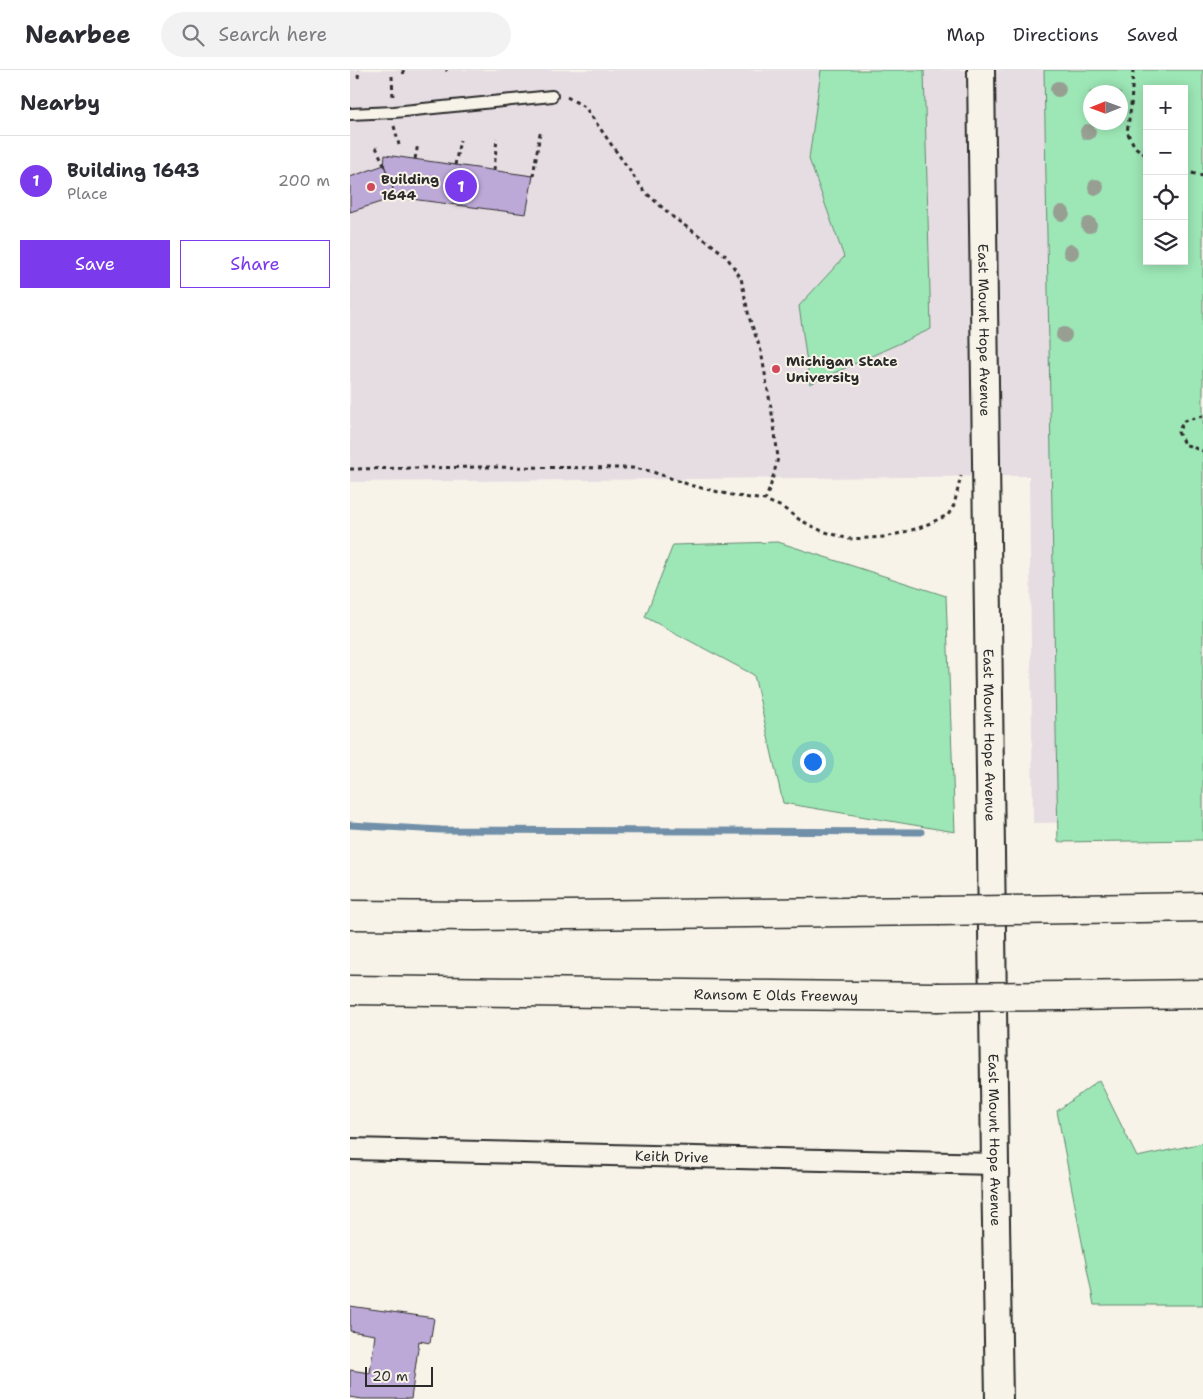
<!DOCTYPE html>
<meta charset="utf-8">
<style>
:root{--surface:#fff;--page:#f2f2f3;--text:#2b2b33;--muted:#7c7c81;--line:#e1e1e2;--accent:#7c3aed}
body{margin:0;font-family:"Shantell Sans",sans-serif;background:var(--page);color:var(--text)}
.controls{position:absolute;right:15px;top:15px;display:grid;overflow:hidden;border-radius:0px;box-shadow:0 2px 12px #0003}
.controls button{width:45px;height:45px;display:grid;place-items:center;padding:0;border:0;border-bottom:1px solid var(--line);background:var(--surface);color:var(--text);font:25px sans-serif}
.compass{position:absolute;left:733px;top:15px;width:45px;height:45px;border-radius:50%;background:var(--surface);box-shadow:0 2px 12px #0003;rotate:269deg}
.scale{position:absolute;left:15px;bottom:12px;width:68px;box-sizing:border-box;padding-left:5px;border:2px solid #2b2b2b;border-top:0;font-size:14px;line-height:18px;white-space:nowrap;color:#2b2b2b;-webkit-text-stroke:4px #f7f3e8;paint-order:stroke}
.you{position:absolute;left:462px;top:691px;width:18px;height:18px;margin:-12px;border:4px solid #fff;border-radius:50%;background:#1a73e8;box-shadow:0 0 0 8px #1a73e833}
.badge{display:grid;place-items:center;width:32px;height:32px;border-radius:50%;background:var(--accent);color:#fff;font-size:16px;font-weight:700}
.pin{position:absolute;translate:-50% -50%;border:2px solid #fff;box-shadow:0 1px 5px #0006}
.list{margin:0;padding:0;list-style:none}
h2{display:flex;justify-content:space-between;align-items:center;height:65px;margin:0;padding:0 20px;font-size:21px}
h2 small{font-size:16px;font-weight:400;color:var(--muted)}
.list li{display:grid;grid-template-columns:32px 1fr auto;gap:15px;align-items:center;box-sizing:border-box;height:90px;padding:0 20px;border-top:1px solid var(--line)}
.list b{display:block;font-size:19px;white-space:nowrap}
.list p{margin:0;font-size:16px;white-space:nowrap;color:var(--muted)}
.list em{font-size:16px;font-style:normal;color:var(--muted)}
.actions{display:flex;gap:10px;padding:15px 20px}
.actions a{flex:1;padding:11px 0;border:1px solid var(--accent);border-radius:0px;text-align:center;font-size:18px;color:var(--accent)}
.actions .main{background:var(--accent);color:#fff}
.icon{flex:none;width:28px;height:28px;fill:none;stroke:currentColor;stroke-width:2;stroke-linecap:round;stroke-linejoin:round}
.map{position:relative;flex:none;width:853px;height:1329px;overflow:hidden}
header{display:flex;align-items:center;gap:30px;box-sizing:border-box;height:70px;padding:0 25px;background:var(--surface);border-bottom:1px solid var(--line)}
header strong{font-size:24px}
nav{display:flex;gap:28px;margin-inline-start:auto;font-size:18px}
.search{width:350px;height:45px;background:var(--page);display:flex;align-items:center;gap:12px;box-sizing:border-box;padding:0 18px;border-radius:28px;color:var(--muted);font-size:19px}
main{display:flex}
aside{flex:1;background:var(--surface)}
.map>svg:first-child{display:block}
.built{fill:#e6dde3;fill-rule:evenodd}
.green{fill:#9de7b6;stroke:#648970;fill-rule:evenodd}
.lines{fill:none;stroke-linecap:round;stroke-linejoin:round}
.stream{stroke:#718fa8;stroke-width:7}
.building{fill:#bda9d8;stroke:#2b2b2b}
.service-casing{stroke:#2b2b2b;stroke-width:14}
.minor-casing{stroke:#2b2b2b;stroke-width:24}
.tertiary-casing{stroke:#2b2b2b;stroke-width:30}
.motorway-casing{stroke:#2b2b2b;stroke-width:31}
.path{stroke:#2b2b2b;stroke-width:3;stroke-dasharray:4 4;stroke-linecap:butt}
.service{stroke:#f7f3e8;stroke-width:10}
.minor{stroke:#f7f3e8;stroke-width:20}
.tertiary{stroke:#f7f3e8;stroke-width:26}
.motorway{stroke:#f7f3e8;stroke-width:28}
.motorway-bridge-casing{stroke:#2b2b2b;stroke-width:31;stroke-linecap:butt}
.motorway-bridge{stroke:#f7f3e8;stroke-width:28}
.tree{fill:#979f93}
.poi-dot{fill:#d1495b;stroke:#f7f3e8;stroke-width:2}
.labels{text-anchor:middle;stroke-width:4;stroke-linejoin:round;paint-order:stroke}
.poi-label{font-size:14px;font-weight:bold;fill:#2b2b2b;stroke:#f7f3e8;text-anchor:start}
.street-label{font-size:14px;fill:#2b2b2b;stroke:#f7f3e8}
</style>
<header>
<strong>Nearbee</strong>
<div class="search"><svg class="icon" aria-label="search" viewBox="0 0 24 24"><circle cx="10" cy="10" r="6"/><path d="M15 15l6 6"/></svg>Search here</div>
<nav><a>Map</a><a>Directions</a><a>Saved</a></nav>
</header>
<main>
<aside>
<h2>Nearby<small></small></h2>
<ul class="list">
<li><span class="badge">1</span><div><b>Building 1643</b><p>Place</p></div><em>200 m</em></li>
</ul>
<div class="actions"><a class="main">Save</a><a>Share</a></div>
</aside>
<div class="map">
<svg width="853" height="1329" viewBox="0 0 853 1329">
<rect width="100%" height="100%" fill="#f7f3e8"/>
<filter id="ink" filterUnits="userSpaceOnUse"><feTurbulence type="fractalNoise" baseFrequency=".02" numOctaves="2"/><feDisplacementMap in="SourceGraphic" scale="10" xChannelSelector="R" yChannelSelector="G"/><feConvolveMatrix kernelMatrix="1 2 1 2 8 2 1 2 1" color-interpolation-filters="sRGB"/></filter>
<g filter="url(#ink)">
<path class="built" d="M0,0H853V751L683,753L679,406L0,412ZM797,19H834V191H797ZM740,22H770V52H740Z"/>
<path class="green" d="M471,0H574L581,259L460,314L449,236L494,187L459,89Z
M694,0H853V770L708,772ZM797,19H834V191H797ZM740,22H770V52H740Z
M428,472L596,526L605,762L433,733L404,605L295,547L323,475Z
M749,1010L787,1087L853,1073V1235H744L707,1041Z"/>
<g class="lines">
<path class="stream" d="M0,755L91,760L571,762"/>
</g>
<path class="building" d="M35,85L183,106L176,144L46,127L34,95Z
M34,95L46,127L0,142V107Z
M0,1236L84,1248L80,1273L69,1271L61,1329H12L0,1327V1300L20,1303L25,1265L0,1261Z"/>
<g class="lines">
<g class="service-casing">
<path id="service" d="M0,44L44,42L202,26"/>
</g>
<g class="minor-casing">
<g id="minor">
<path id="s1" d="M0,1079L645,1094"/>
</g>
</g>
<g class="tertiary-casing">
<g id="tertiary">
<path id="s2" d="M631,0L645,1094L649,1329"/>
</g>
</g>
<g class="motorway-casing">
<g id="motorway">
<path d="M726,839L853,837"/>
<path d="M0,845L126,846L588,841"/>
<path id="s3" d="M0,920L586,927"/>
<path d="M716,926L853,924"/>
</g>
</g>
<path class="path" d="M53,0L54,5
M96,0L97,1
M783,0L781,37L777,62L785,77L797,86
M42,6L43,28
M8,8L9,0
M217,27L235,37L294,121L324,148L361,174L376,186L391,208L399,247L411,281L424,355L428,388L420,418L415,430
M44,56L49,75
M26,77L34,95
M65,89L68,74
M105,95L110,70
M144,100L147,68
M834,101L853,106
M183,106L190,63
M853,346L834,351L828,362L834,374L853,381
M0,399L132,397L282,398L300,401L343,416L386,426L415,430L432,437L450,450L472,461L499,469L536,467L569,458L598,445L604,435L611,406"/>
<use href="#service" class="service"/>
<use href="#minor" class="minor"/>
<use href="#tertiary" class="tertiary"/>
<use href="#motorway" class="motorway"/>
<g class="motorway-bridge-casing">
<path id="motorway-bridge" d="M588,841L726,839
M586,927L716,926"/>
</g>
<use href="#motorway-bridge" class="motorway-bridge"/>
</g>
<g class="tree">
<circle cx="708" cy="19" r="8"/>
<circle cx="738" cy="62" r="8"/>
<circle cx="746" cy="117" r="8"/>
<circle cx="712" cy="143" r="8"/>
<circle cx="739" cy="155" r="8"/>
<circle cx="721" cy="182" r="8"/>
<circle cx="714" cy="265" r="8"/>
</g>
</g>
<g class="poi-dot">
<circle cx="21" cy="117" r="5"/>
<circle cx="426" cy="299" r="5"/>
</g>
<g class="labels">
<g class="poi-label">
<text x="31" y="114">Building<tspan x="31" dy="16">1644</tspan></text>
<text x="436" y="296">Michigan State<tspan x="436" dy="16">University</tspan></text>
</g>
<g class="street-label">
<text dy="5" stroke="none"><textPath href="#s2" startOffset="260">East Mount Hope Avenue</textPath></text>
<text dy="5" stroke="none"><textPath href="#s2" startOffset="665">East Mount Hope Avenue</textPath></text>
<text dy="5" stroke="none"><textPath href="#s3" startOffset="426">Ransom E Olds Freeway</textPath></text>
<text dy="5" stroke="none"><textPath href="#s2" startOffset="1070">East Mount Hope Avenue</textPath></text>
<text dy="5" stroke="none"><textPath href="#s1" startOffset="322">Keith Drive</textPath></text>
</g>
</g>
</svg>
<div class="controls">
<button>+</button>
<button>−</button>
<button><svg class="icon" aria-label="locate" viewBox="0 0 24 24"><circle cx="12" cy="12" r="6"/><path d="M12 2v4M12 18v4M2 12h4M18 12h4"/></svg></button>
<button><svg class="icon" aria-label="layers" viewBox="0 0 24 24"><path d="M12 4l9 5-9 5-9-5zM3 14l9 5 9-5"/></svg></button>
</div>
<svg class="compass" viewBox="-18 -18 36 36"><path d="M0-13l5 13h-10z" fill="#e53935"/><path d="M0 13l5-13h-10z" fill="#7c7c81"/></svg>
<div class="scale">20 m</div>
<div class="you"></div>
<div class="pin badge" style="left:111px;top:116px">1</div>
</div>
</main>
